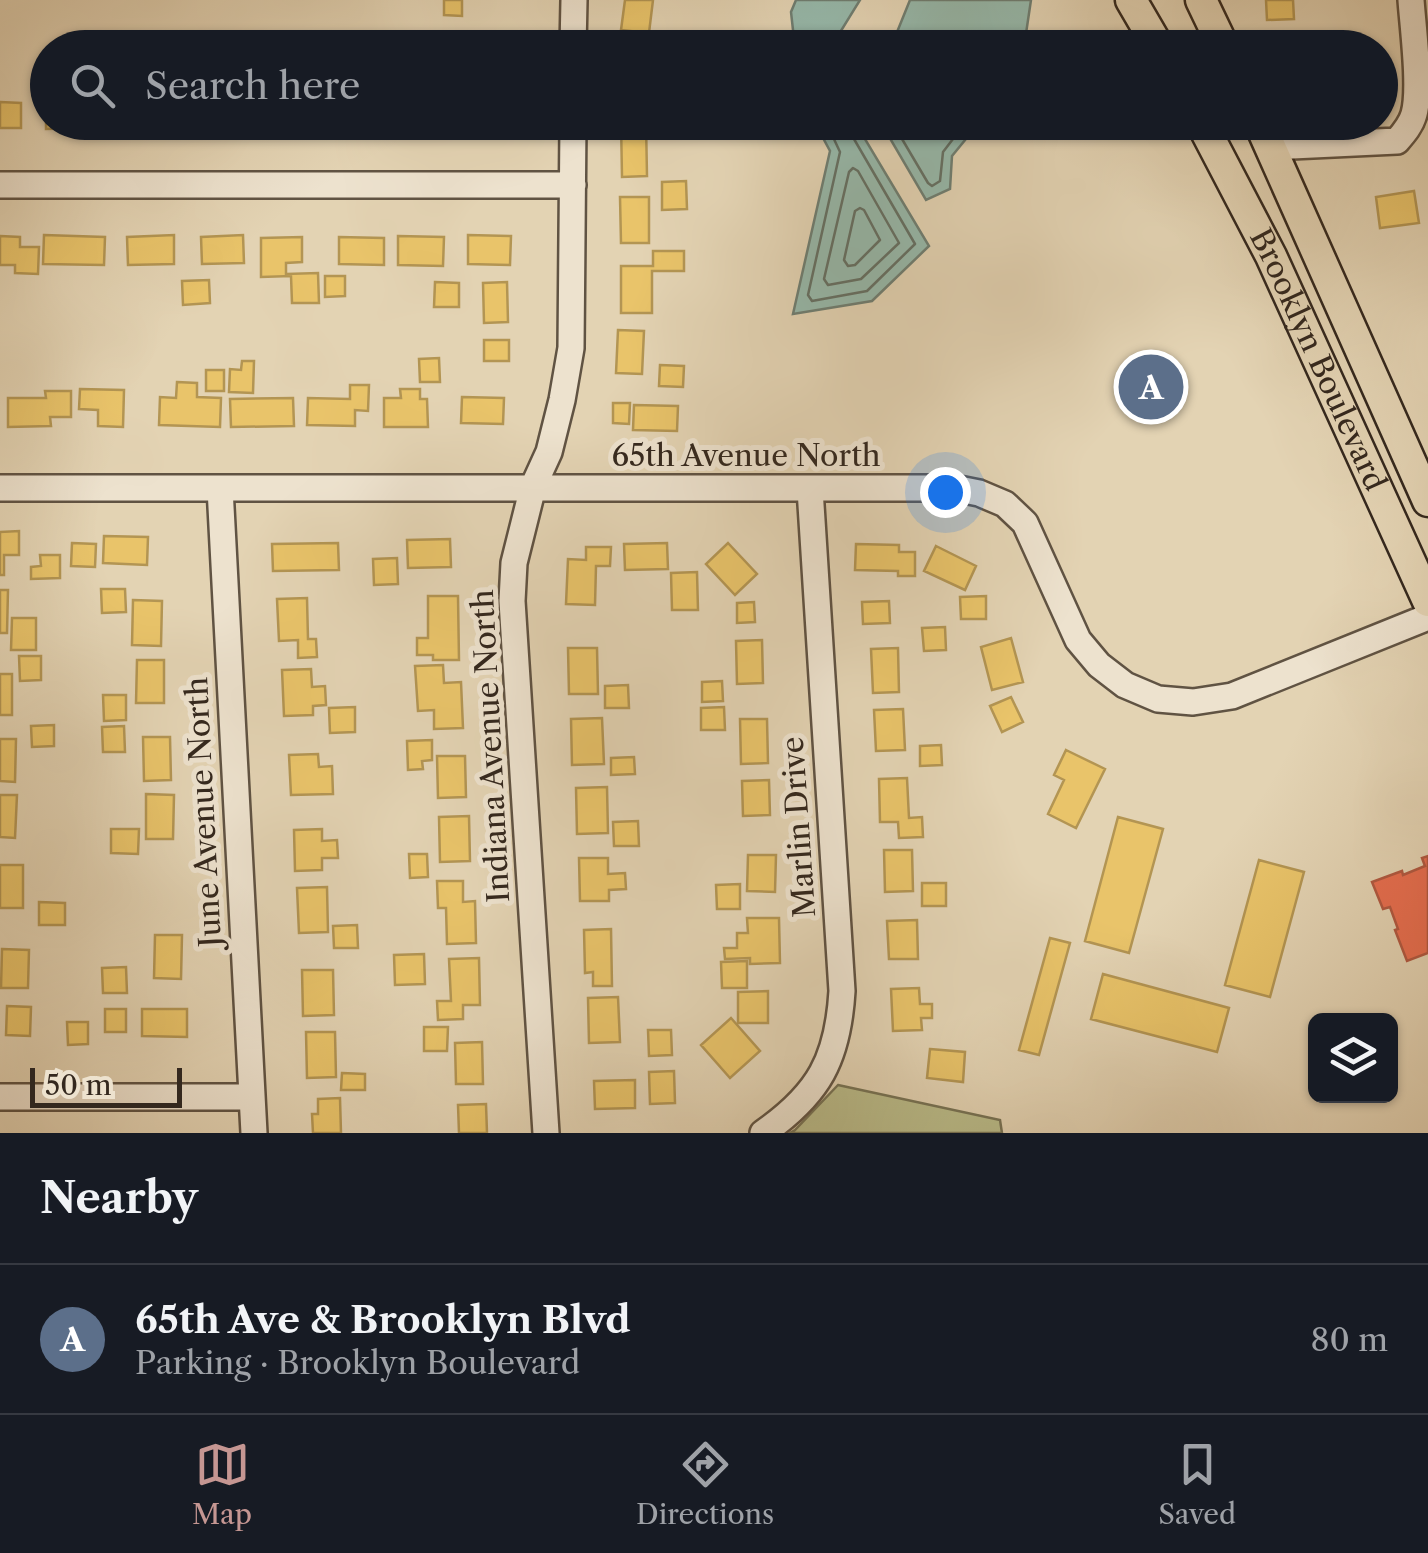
<!DOCTYPE html>
<meta charset="utf-8">
<style>
:root{--surface:#171b24;--page:#242831;--text:#f1f3f6;--muted:#9ea1a6;--line:#363941;--accent:#c59692}
body{margin:0;font-family:"Libre Caslon Text",serif;background:var(--page);color:var(--text)}
.controls{position:absolute;right:30px;bottom:30px;display:grid;overflow:hidden;border-radius:15px;box-shadow:0 2px 8px #0004}
.controls button{width:90px;height:90px;display:grid;place-items:center;padding:0;border:0;border-bottom:2px solid var(--line);background:var(--surface);color:var(--text);font:50px sans-serif}
.scale{position:absolute;left:30px;bottom:25px;width:152px;box-sizing:border-box;padding-left:10px;border:5px solid #34281e;border-top:0;font-size:28px;line-height:35px;white-space:nowrap;color:#34281e;-webkit-text-stroke:8px #ede2ce;paint-order:stroke}
.you{position:absolute;left:945px;top:492px;width:35px;height:35px;margin:-25px;border:8px solid #fff;border-radius:50%;background:#1a73e8;box-shadow:0 0 0 15px #1a73e833}
.badge{display:grid;place-items:center;width:65px;height:65px;border-radius:50%;background:var(--accent);color:#fff;font-size:32px;font-weight:700}
.pin{position:absolute;translate:-50% -50%;border:5px solid #fff;box-shadow:0 2px 10px #0006}
.list{margin:0;padding:0;list-style:none}
h2{display:flex;justify-content:space-between;align-items:center;height:130px;margin:0;padding:0 40px;font-size:42px}
h2 small{font-size:32px;font-weight:400;color:var(--muted)}
.list li{display:grid;grid-template-columns:65px 1fr auto;gap:30px;align-items:center;box-sizing:border-box;height:150px;padding:0 40px;border-top:2px solid var(--line)}
.list b{display:block;font-size:38px;white-space:nowrap}
.list p{margin:0;font-size:32px;white-space:nowrap;color:var(--muted)}
.list em{font-size:32px;font-style:normal;color:var(--muted)}
.icon{flex:none;width:55px;height:55px;fill:none;stroke:currentColor;stroke-width:2;stroke-linecap:round;stroke-linejoin:round}
.map{position:relative;flex:none;width:1428px;height:1133px;overflow:hidden}
.search{position:absolute;background:var(--surface);box-shadow:0 2px 8px #0004;left:30px;right:30px;top:30px;height:110px;display:flex;align-items:center;gap:25px;box-sizing:border-box;padding:0 35px;border-radius:55px;color:var(--muted);font-size:38px}
.sheet{height:280px;background:var(--surface)}
nav{display:flex;justify-content:space-around;align-items:center;box-sizing:border-box;height:140px;border-top:2px solid var(--line);background:var(--surface);font-size:28px;color:var(--muted)}
nav a{display:grid;justify-items:center;gap:5px}
nav .on{color:var(--accent)}
.map>svg:first-child{display:block}
.green{fill:#b9bb89;stroke:#767254;stroke-width:2.5}
.water{fill:#96b8aa;stroke:#6f7e72;stroke-width:2.5}
.homes{fill:#e9c46a;stroke:#b39553;stroke-width:2.5}
.shops{fill:#e76f51;stroke:#b15a42;stroke-width:2.5}
.lines{fill:none;stroke-linecap:round;stroke-linejoin:round}
.shore{stroke:#657064;stroke-width:2.5}
.minor-casing{stroke:#605343;stroke-width:30}
.major-casing{stroke:#34281e;stroke-width:35}
.minor{stroke:#ede2ce;stroke-width:25}
.major{stroke:#e3d3b3;stroke-width:30}
.labels{text-anchor:middle;stroke-width:10;stroke-linejoin:round;paint-order:stroke}
.street-label{font-size:30px;fill:#34281e;stroke:#ede2ce}
</style>
<div class="map">
<svg width="1428" height="1133" viewBox="0 0 1428 1133">
<rect width="100%" height="100%" fill="#e3d3b3"/>
<filter id="stains"><feTurbulence type="fractalNoise" baseFrequency=".002" numOctaves="4"/><feColorMatrix values="0 0 0 0 .2 0 0 0 0 .09 0 0 0 0 .02 0 0 0 .5 -.17"/></filter>
<radialGradient id="worn" r=".72"><stop offset=".6" stop-color="#630" stop-opacity="0"/><stop offset="1" stop-color="#630" stop-opacity=".3"/></radialGradient>
<path class="green" d="M838,1085L1000,1120L1002,1133H790L795,1130Z"/>
<path class="water" d="M796,0H860L831,47L795,48L791,12Z
M910,0H1031L1024,47H891Z
M815,123H842L859,129L929,246L872,301L793,314L830,151Z
M881,123H979L952,156L950,189L926,200Z"/>
<path class="homes" d="M444,0H462V16L444,15Z
M625,0H653L649,33L621,30Z
M1266,0H1293L1294,19L1267,20Z
M46,100L48,122H89V128L46,129Z
M0,102L21,103V128H0Z
M197,122H242V129L196,128Z
M256,122H318V129H256Z
M621,122H646L647,176L622,177Z
M686,181L687,209L662,210V182Z
M1414,191L1419,223L1380,228L1376,197Z
M620,197H649V243H621Z
M44,235L105,237L104,265L43,264Z
M174,235V264L128,265L127,237Z
M243,235L244,263L202,264L201,237Z
M468,235L511,236L510,265L468,264Z
M0,236L20,237V247H39L38,274L15,273V265H0Z
M398,236L444,237L443,266L398,265Z
M302,237V262L286,263V274L318,273L319,303H292L291,276L261,277V238Z
M339,237L384,238V265L339,264Z
M653,251H684V271H652V313H621V266H653Z
M325,276H345V296L325,297Z
M209,280L210,303L183,305L182,281Z
M435,282L459,283V307H434Z
M507,282L508,322L484,323L483,283Z
M618,330L644,331L642,374L616,373Z
M484,340H509V361H484Z
M439,358L440,382H420L419,359Z
M242,361H254L253,393L229,392L230,369L241,370Z
M660,365L684,366L683,387L659,386Z
M206,370H224V391H206Z
M177,382L197,383V397L221,398L220,427L159,425L160,397L176,398Z
M350,385H369L368,411L355,410V426L307,425L308,398L350,399Z
M80,389L124,390L123,427L98,426V410L79,409Z
M400,389H420V399H427L428,427H384V398H401Z
M45,391H71V417H50L51,426L8,427V398H46Z
M462,397L504,398L503,424L461,423Z
M293,398L294,426L231,427L230,399Z
M613,403H630L629,424L613,423Z
M634,405L678,406L677,431L633,430Z
M19,531V555H4V575H0V532Z
M104,536L148,537L147,565L103,563Z
M450,539L451,567L408,568L407,540Z
M72,543L96,544L95,567L71,566Z
M338,543L339,570L273,571L272,544Z
M667,543L668,569L625,570L624,544Z
M728,543L757,574L735,595L706,564Z
M856,544L899,545V552H915V576H898V571L855,570Z
M936,546L976,566L965,590L924,571Z
M586,547H611L610,566H596L595,605L566,604L568,559L586,560Z
M40,555H60V578L31,579V567L41,566Z
M397,558L398,584L374,585L373,559Z
M697,572L698,610H672L671,573Z
M101,589H125L126,612L102,613Z
M0,590H8L7,633H0Z
M428,596H458L459,660H433V655H417V638H428Z
M986,596V619H961L960,597Z
M307,598L308,639H316L317,657L298,658V640L279,641L277,599Z
M133,600L162,601L161,646L132,645Z
M889,601L890,623L863,624L862,602Z
M754,602L755,622L737,623V603Z
M12,618H36V650H11Z
M945,627L946,650L924,651L922,628Z
M1011,638L1023,682L992,690L981,647Z
M762,640L763,683L737,684L736,641Z
M568,648H597L598,694H569Z
M898,648L899,692L873,693L871,649Z
M19,656H41V680L20,681Z
M137,660H164V703H136Z
M443,665L444,683L461,682L463,728L434,729V710L418,711L415,666Z
M311,669L312,687L325,686L326,705L313,706V715L284,716L282,670Z
M0,674H12V715H0Z
M722,681L723,701L702,702V682Z
M628,685L629,708H605V686Z
M103,695H126V720L104,721Z
M1011,697L1023,722L1002,732L990,706Z
M355,707V732L330,733L329,708Z
M724,707L725,730H701V708Z
M903,709L905,750L876,751L874,710Z
M602,718L604,764L572,765L571,719Z
M740,719H767L768,763L741,764Z
M54,725V746L32,747L31,726Z
M124,726L125,752H103L102,727Z
M143,737H170L171,780L144,781Z
M0,739H16L15,782L0,781Z
M432,740V760L422,761L423,769L408,770L407,741Z
M941,745L942,765L920,766V746Z
M1066,750L1105,769L1076,828L1048,814L1064,780L1054,775Z
M318,754L319,767L332,766L333,794L291,795L289,755Z
M437,756H465L466,797L438,798Z
M634,757L635,774L611,775V758Z
M907,778L909,818L922,817L923,837L899,838L898,822H880L879,779Z
M769,780L770,815L743,816L742,781Z
M607,787L608,833L577,834L576,788Z
M146,794L174,795L173,839H146Z
M0,795H17L15,838L0,837Z
M469,816L470,861L440,862L439,817Z
M1118,817L1163,829L1129,953L1085,941Z
M638,821L639,846H614L613,822Z
M111,829H139L138,854L111,853Z
M322,829V841L337,840L338,858H322V870L295,871L294,830Z
M884,850H912L913,891L885,892Z
M409,854H427L428,877L410,878Z
M748,855H776L775,892L747,891Z
M579,858H608V874L625,873L626,889L609,890V901H580Z
M1259,860L1304,872L1270,997L1225,985Z
M0,865H23V908H0Z
M437,881H463V902L475,901L476,943L447,944L446,908H438Z
M922,883H946V906H922Z
M740,884V909H717L716,885Z
M327,887L328,932L299,933L297,888Z
M39,902L65,903V925H39Z
M747,918H779L780,963L750,964V958L725,959L724,948H737V933H748Z
M917,920L918,959H889L887,921Z
M357,925L358,948H334L333,926Z
M611,929L612,986H593V972L585,973L584,930Z
M155,935H182L181,979L154,978Z
M1050,938L1070,943L1039,1055L1019,1050Z
M2,949L29,950L28,988H1Z
M424,954L425,984L395,985L394,955Z
M479,958L480,1005H463V1019L438,1020L437,1001H451L449,959Z
M747,961V988H722L721,962Z
M126,967L127,993H103L102,968Z
M302,970H333L334,1015L303,1016Z
M1103,974L1229,1008L1217,1052L1091,1019Z
M919,988L920,1004H932V1018H921L922,1030L893,1031L891,989Z
M768,991V1023H738V992Z
M618,997L620,1042L589,1043L588,998Z
M7,1006L31,1007L30,1036L6,1035Z
M105,1009H126V1032H105Z
M142,1009H187V1037L142,1036Z
M731,1018L760,1051L730,1078L701,1045Z
M67,1022H88V1044L68,1045Z
M424,1027H448L447,1051H424Z
M648,1030H671L672,1055L649,1056Z
M306,1032H335L336,1077L307,1078Z
M482,1042L483,1084H456L455,1043Z
M930,1049L965,1052L963,1082L927,1078Z
M674,1071L675,1103L650,1104L649,1072Z
M342,1073L365,1074V1090H341Z
M635,1080V1108L595,1109L594,1081Z
M340,1098L341,1133H313L312,1114H318V1099Z
M486,1104L487,1133H459L458,1105Z"/>
<path class="shops" d="M1428,856V953L1407,961L1395,930L1398,929L1390,907L1383,909L1372,882L1402,871L1403,875L1425,866L1422,858Z"/>
<g class="lines">
<path class="shore" d="M826,122L840,152L808,295L812,301L867,291L915,244L854,139L845,132L844,122
M892,122L928,183L932,186L940,181L943,152L966,122
M853,168L858,171L899,243L861,279L828,285L824,279L849,172Z
M860,208L864,210L880,240L855,265L848,266L844,260L855,211Z"/>
<g class="minor-casing">
<path id="minor" d="M573,48L574,0
M1271,147L1397,141C1404,133 1411,125 1414,114C1421,89 1413,28 1411,0
M0,185H573
M0,488H954L979,493L1005,504L1025,523L1078,640L1099,665L1125,685L1158,699L1193,702L1232,696L1428,617
M220,488L254,1133
M0,1097H252
M546,1133L512,601L514,563L533,487L549,452L562,400L571,348L573,122
M763,1133C819,1094 838,1059 842,991L810,489"/>
</g>
<g class="major-casing">
<g id="major">
<path d="M1131,0L1159,48"/>
<path d="M1201,0L1224,48"/>
<path id="s1" d="M1201,122L1271,256L1428,601"/>
<path d="M1259,122L1428,501"/>
</g>
</g>
<use href="#minor" class="minor"/>
<use href="#major" class="major"/>
</g>
<g class="labels">
<g class="street-label">
<text dy="10" stroke="none"><textPath href="#s1" startOffset="265">Brooklyn Boulevard</textPath></text>
<text x="746" y="466">65th Avenue North</text>
<text transform="translate(491 746) rotate(-93)" y="10">Indiana Avenue North</text>
<text transform="translate(204 812) rotate(-93)" y="10">June Avenue North</text>
<text transform="translate(799 827) rotate(-94)" y="10">Marlin Drive</text>
</g>
</g>
<rect width="100%" height="100%" filter="url(#stains)"/>
<rect width="100%" height="100%" fill="url(#worn)"/>
</svg>
<div class="controls">
<button><svg class="icon" aria-label="layers" viewBox="0 0 24 24"><path d="M12 4l9 5-9 5-9-5zM3 14l9 5 9-5"/></svg></button>
</div>
<div class="scale">50 m</div>
<div class="you"></div>
<div class="pin badge" style="left:1151px;top:387px;background:#5c6f8a">A</div>
<div class="search"><svg class="icon" aria-label="search" viewBox="0 0 24 24"><circle cx="10" cy="10" r="6"/><path d="M15 15l6 6"/></svg>Search here</div>
</div>
<section class="sheet">
<h2>Nearby<small></small></h2>
<ul class="list">
<li><span class="badge" style="background:#5c6f8a">A</span><div><b>65th Ave &amp; Brooklyn Blvd</b><p>Parking · Brooklyn Boulevard</p></div><em>80 m</em></li>
</ul>
</section>
<nav>
<a class="on"><svg class="icon" aria-label="map" viewBox="0 0 24 24"><path d="M3 6l6-2 6 2 6-2v14l-6 2-6-2-6 2zM9 4v14M15 6v14"/></svg>Map</a>
<a><svg class="icon" aria-label="directions" viewBox="0 0 24 24"><path d="M12 3l9 9-9 9-9-9zM9 14v-3h6M13 9l2 2-2 2"/></svg>Directions</a>
<a><svg class="icon" aria-label="saved" viewBox="0 0 24 24"><path d="M7 4h10v16l-5-4-5 4z"/></svg>Saved</a>
</nav>
